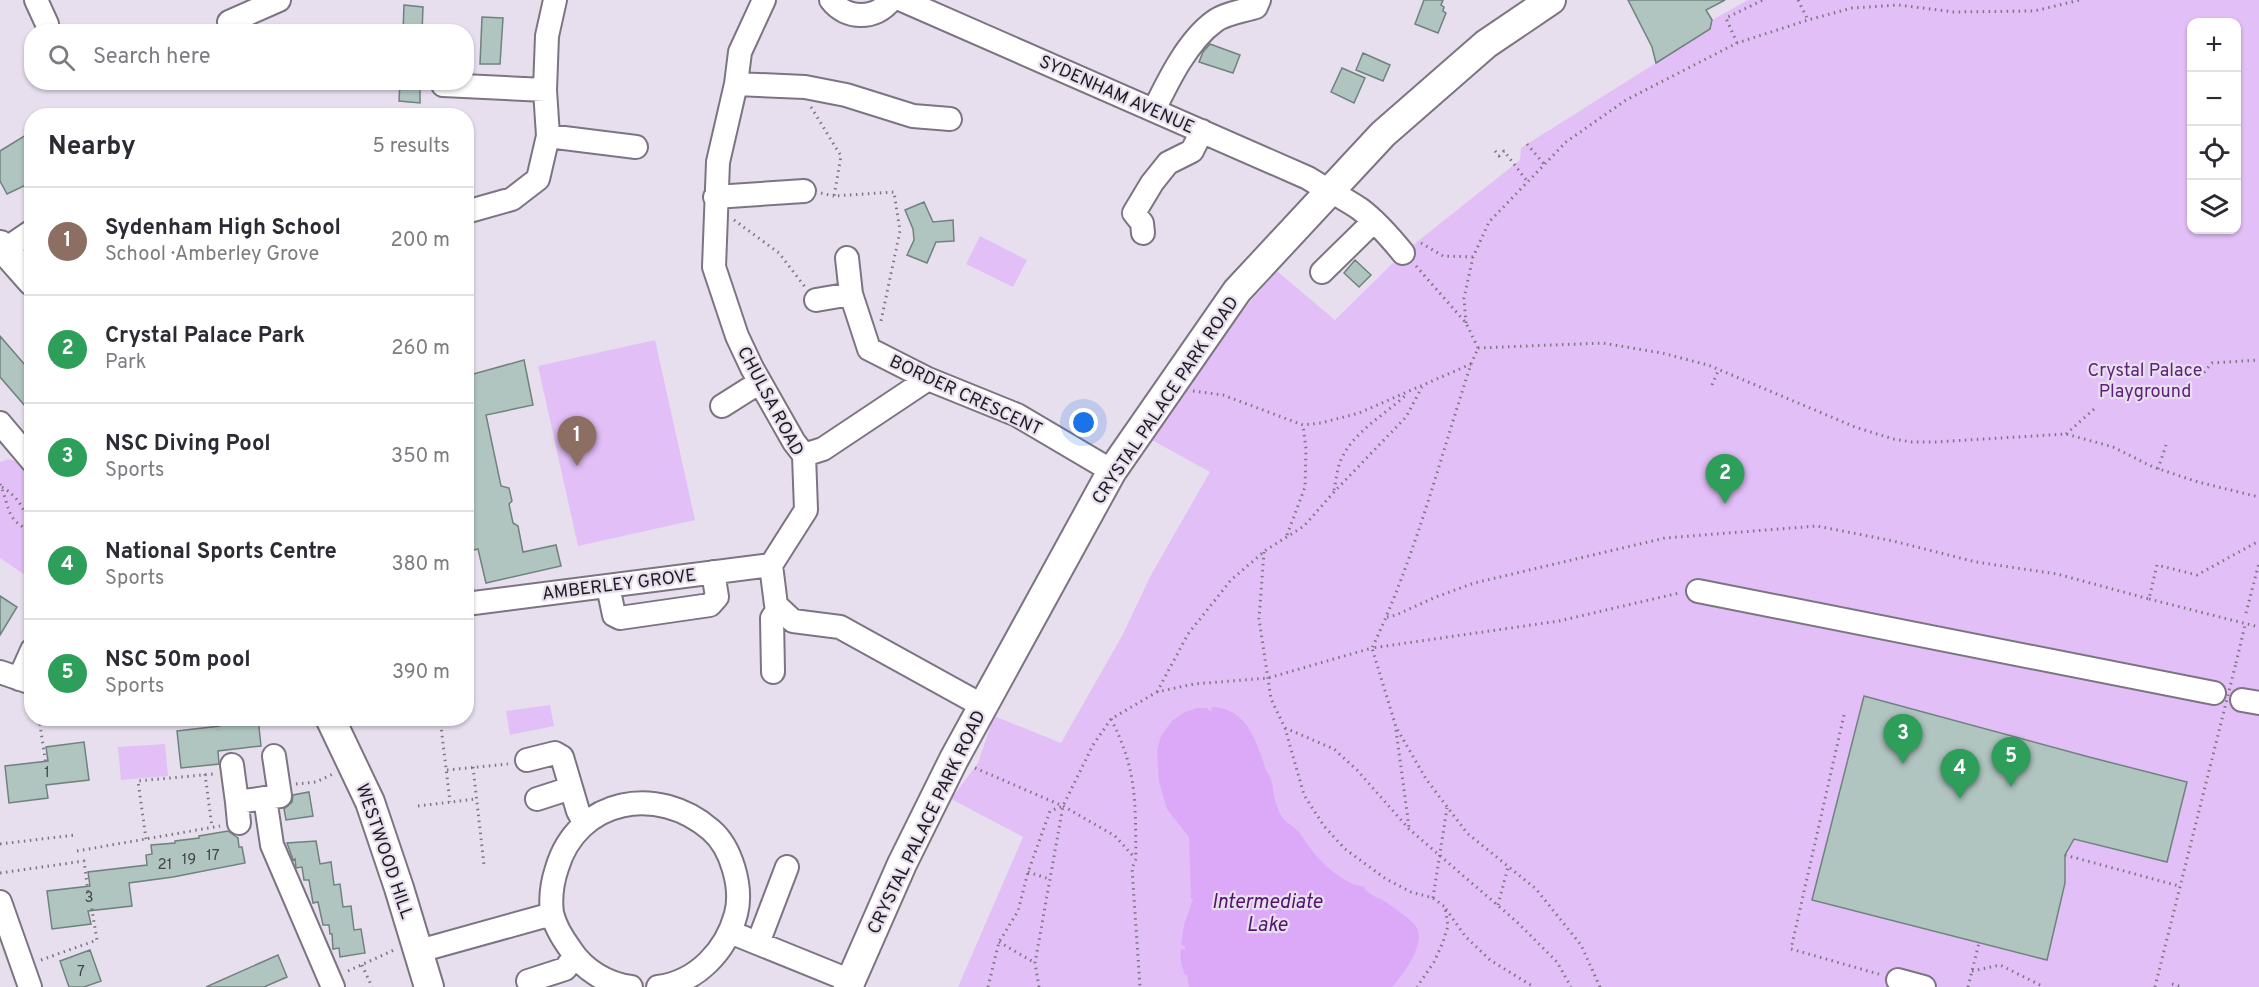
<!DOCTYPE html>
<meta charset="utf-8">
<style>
:root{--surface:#fff;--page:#f7f7f7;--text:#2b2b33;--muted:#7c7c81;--line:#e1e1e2;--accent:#296f65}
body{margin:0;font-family:Overpass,sans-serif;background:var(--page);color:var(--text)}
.controls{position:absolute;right:18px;top:18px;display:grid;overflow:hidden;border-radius:12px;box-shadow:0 2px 4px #0004}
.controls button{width:54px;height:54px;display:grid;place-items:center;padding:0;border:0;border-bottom:2px solid var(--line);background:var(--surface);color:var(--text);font:30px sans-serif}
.you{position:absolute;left:1084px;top:423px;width:21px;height:21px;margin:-15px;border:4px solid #fff;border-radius:50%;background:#1a73e8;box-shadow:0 0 0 9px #1a73e833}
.badge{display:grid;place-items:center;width:39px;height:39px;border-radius:50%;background:var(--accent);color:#fff;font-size:20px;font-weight:700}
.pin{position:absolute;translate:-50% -50px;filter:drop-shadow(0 2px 3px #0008)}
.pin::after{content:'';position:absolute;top:32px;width:21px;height:18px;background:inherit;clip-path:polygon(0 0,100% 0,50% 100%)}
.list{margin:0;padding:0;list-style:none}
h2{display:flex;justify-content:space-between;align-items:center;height:78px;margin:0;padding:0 24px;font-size:26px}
h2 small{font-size:20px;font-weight:400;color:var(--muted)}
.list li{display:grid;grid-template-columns:39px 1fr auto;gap:18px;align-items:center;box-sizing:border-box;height:108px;padding:0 24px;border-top:2px solid var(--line)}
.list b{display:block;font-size:22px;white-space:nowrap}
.list p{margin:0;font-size:20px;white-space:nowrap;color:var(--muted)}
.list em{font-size:20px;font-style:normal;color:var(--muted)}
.icon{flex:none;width:33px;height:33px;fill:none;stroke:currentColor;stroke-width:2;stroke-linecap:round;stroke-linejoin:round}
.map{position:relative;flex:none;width:2259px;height:987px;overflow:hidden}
.search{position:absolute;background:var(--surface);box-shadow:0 2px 4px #0004;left:24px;top:24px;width:450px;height:66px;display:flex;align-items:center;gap:15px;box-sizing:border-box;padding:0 21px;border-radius:24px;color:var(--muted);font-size:22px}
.panel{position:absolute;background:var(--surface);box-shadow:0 2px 4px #0004;left:24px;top:108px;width:450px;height:618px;border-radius:24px}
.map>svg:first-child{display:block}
.green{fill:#e2bff7;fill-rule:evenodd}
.water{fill:#dba9f7}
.building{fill:#b0c4c0;stroke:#70827f;stroke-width:1.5}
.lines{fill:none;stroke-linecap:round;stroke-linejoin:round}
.minor-casing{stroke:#7d7482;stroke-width:26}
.major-casing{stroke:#7d7482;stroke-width:32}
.path{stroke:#7d7781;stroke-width:3;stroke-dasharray:1.5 4.5;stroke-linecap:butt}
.minor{stroke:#fff;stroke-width:22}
.major{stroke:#fff;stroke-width:28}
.path-bridge{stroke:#7d7781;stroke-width:3;stroke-dasharray:1.5 4.5;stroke-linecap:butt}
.labels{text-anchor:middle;stroke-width:4.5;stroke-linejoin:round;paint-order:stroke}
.number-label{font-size:15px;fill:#434649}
.street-label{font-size:18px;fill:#1f1c21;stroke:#e8dfee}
.park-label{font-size:18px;fill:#5f227c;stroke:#e8dfee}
.water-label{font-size:20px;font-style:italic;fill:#541570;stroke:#e8dfee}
</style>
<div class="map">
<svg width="2259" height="987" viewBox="0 0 2259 987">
<rect width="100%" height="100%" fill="#e8dfee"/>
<path class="green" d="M1748,0H2259V987H958L1023,837L951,799L978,763L994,716L1061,743L1122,636L1151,575L1210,472L1150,439L1235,319L1277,271L1335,320L1403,253L1520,160L1521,148L1710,29L1712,20ZM2192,22H2236V230H2192Z
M980,236L1027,260L1013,287L966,264Z
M655,340L695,520L578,546L538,366Z
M9,459L20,463L31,478V579L0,558V462Z
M550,705L554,726L510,735L506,711Z
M165,744L168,776L121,780L118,747Z"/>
<path class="water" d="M1212,707C1246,708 1256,740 1265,767C1267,773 1271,777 1272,783C1273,791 1276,808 1282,817C1286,823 1294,826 1299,832C1314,856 1337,882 1364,887C1368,895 1375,896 1382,900C1390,905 1415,921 1418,930C1424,946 1402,976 1392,987H1189L1187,975H1185C1182,966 1179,958 1181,949H1185V946L1181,945L1184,925L1193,899H1191L1189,837L1167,809L1159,781L1157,750L1161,736L1172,721L1183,713L1197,708H1207L1211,712Z"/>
<path class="building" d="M1424,0H1443L1441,5L1444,7L1443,11L1446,13L1438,33L1415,24Z
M1628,0H1725L1706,10L1712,20L1710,29L1656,63L1652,47Z
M404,5L423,7L422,32H403Z
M482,17L503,18L500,64H480Z
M1210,44L1240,55L1233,73L1199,62L1203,52Z
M1363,53L1390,65L1383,81L1356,70Z
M1342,68L1365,78L1354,103L1331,92Z
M400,82H420V103L399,101Z
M26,135L32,144V182L7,194L0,181V151Z
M924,202L933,222L953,220L954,241L936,242L927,263L907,255L914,240L913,229L905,210Z
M1355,260L1371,275L1359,287L1344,273Z
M0,336L32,373V414L0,377Z
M524,360L533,405L486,415L501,486L509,488L512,501L509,504L513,523L518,526L523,552L556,545L561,566L486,583L478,549L466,552V376Z
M0,596L17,607L0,635Z
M1864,696L2089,757L2187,782L2167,862L2074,839L2065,855V883L2047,960L1812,900Z
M219,718H258L261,746L218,751L219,764L181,768L177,731L220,726Z
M84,742L89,780L46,785L48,798L9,803L5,766L48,761L46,747Z
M309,792L313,816L286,820L284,809L292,802L293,795Z
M228,831L238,838L239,847H242L245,863L173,877L129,883L132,906L88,911L91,924L52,929L47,891L90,886L88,872L147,865L146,855L152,854L151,845L175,843V841L199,838V836Z
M316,841L320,864L331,862L334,885L340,884L343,907L351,906L354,930L361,929L365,953L340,957L339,948L333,949L332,934H330L329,925H323L318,902L313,903L309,880H304L302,867L296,868L295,859L293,860L287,843Z
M90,950L101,981L84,987H69L60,961Z
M278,955L287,977L264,987H206Z"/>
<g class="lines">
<g class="minor-casing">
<path id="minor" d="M36,0L47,24
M764,0L740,52L736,84L718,162L714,267L737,336L752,368L794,442L804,455L806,510L771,565L776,605L793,621L840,627L983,706
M831,0C846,20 876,20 891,0
M902,0L1308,178C1325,189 1344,198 1360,209C1376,221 1390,237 1403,253
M229,22L279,0
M736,84L805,87L846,95L913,116L950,119
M443,85L545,90
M1154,110C1168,81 1188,40 1215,21C1226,13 1244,11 1256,7L1259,0
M548,136L636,147
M715,197L804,191
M466,212L512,199L538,179L548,136L545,90L547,36L555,0
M1143,233L1142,223L1134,213L1152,183L1168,163L1192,151L1202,131
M4,250L32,231
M847,258L851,294L869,349L928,379L1017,415L1112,471
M1322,272L1374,221
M816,300L851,294
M722,406L760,382
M0,423L32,461
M804,455L823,449L928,379
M608,586L614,615L620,618L710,605L717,597L713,572
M1698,591L2214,693
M466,604L771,565
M0,672L32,683
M773,672L772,618L779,608
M19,679L32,650
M2242,700L2259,703
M527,760L555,753L562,757L578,811L585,824
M232,765L237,802L265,798L272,845L333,987
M265,798L280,796L274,756
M537,799L571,788
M237,802L239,823
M0,902L30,987
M730,932L851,981
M758,943L787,867
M419,951L552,914
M1898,980L1924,987
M528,981L565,969L575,956
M631,987C607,984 584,970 571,950C563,939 555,927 552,913C550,898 552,883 557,868C578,798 658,784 711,830C731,847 743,887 736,914C726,951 697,982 658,987"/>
</g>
<g class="major-casing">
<path id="major" d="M0,245L32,281
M330,718L370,802L399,888L429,987
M848,987L902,864L954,759L1112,471L1237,291L1383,134L1486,44L1551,0"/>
</g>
<path class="path" d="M1798,0L1808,20
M1737,43L1726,18L1763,0
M811,107L841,156L834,196L894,192L900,231L881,321
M1527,144L1544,164
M1495,151L1499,156L1504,151L1527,181
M821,193L834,196
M734,220L779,253L805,287
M1421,243L1443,256L1473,257
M1416,266L1466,323L1478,348
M1466,323L1464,298L1473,257L1489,222L1566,142L1626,100L1737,43L1808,20L1852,8L1898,5L1954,12L2034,11L2080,0
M1478,348L1603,343L1662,353L1708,365L1855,427L1893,439L1912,442H1935L2066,434L2113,447L2153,467L2198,482L2259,497
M2200,377L2212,363L2259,360
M1712,385L1719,369
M1193,391L1223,395L1303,425L1321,423L1359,413L1471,364
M2066,434L2094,409
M2158,469L2166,445
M0,484C10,506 5,521 32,531
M2,487C19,497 23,509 32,526
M1334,490C1336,481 1337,470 1340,462C1352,432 1385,415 1407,394
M1287,535L1305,487L1306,449L1303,425
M1264,552L1259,619L1271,699L1285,728L1304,795L1324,826L1345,849L1386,879L1411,892L1433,898L1445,907L1448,926L1443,942L1434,962L1417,987
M2246,613L2259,563
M1387,617L1396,615L1436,597L1474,583L1665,538L1817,526L1893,541L1976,562L2057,574L2149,599L2157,565L2197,575L2259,541
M2236,663L2245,625
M1157,692L1188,634L1231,580L1266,550L1304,526L1334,492L1406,417L1422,387
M1844,715L1791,949L1882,975
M39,718L46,765
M216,718L218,730
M440,718L450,802
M1111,719C1138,772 1135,803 1136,859L1132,868L1140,987
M1285,728L1334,749L1357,770L1409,829L1517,922L1557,962L1571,987
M1396,730L1409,827
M473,767L484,865
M975,768L1063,806L1115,836L1135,858
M447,770L508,764
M205,774L212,827
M296,784L316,782L333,774
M418,806L476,799
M146,839L138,781L213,774
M0,844L75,835
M77,851L220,826
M2065,855L2179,886
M1028,872L1049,879
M0,873L84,861L88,891
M1433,898L1447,808
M1498,905L1508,867
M1446,909L1465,936L1490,960L1534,987
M999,942L1035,963
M41,960L97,940L91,904
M362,965L372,987
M348,971L394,950
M1972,971L2000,965L2044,987
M2172,984L2182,987
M988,987L999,942L1018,911L1028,872L1050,811L1063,806
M1039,987L1035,963L1063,806L1093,745L1111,719L1157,692L1194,684L1268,678L1372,648C1415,558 1440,459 1471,364L1478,348
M1600,987L1581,945L1536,889L1467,833L1426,779L1396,727L1372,648L1559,621L1679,593
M1968,987L1979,943"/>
<use href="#minor" class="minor"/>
<use href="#major" class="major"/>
<path class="path-bridge" d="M2149,599L2259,627
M2155,987L2236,663"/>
</g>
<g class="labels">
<g class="number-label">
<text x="47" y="777">1</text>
<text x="213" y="860">17</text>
<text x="189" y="864">19</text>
<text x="165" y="869">21</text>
<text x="89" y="902">3</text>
<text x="81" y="976">7</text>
</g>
<g class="street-label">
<text transform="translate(1117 94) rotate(24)" y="6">SYDENHAM AVENUE</text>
<text transform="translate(966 395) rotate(25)" y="6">BORDER CRESCENT</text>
<text transform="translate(1165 400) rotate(-56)" y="6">CRYSTAL PALACE PARK ROAD</text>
<text transform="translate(771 401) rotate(62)" y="6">CHULSA ROAD</text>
<text transform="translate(619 584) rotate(-7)" y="6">AMBERLEY GROVE</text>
<text transform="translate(926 822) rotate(-64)" y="6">CRYSTAL PALACE PARK ROAD</text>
<text transform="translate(385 851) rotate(71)" y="6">WESTWOOD HILL</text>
</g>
<g class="park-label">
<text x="2145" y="376">Crystal Palace<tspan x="2145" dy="21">Playground</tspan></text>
</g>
<g class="water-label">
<text x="1267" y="908">Intermediate<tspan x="1267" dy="23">Lake</tspan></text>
</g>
</g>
</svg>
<div class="controls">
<button>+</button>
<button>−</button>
<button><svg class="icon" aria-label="locate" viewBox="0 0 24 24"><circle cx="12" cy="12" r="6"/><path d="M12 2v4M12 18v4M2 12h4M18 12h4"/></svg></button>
<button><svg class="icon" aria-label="layers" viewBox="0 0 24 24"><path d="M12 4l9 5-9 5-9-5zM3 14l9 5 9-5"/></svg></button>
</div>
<div class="you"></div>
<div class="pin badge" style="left:577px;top:466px;background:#8d6e63">1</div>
<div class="pin badge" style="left:1725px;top:504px;background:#2e9e5b">2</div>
<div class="pin badge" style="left:1903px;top:764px;background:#2e9e5b">3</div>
<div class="pin badge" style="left:1960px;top:799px;background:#2e9e5b">4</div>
<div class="pin badge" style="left:2011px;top:787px;background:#2e9e5b">5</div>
<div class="search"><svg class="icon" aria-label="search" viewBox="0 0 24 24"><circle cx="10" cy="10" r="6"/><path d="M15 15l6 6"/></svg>Search here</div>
<section class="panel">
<h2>Nearby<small>5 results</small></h2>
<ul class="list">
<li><span class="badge" style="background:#8d6e63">1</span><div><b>Sydenham High School</b><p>School · Amberley Grove</p></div><em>200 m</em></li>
<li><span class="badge" style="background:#2e9e5b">2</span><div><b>Crystal Palace Park</b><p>Park</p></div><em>260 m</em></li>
<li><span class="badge" style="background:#2e9e5b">3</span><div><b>NSC Diving Pool</b><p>Sports</p></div><em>350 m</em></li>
<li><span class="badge" style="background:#2e9e5b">4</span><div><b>National Sports Centre</b><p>Sports</p></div><em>380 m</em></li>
<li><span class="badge" style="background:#2e9e5b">5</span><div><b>NSC 50m pool</b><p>Sports</p></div><em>390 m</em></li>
</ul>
</section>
</div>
